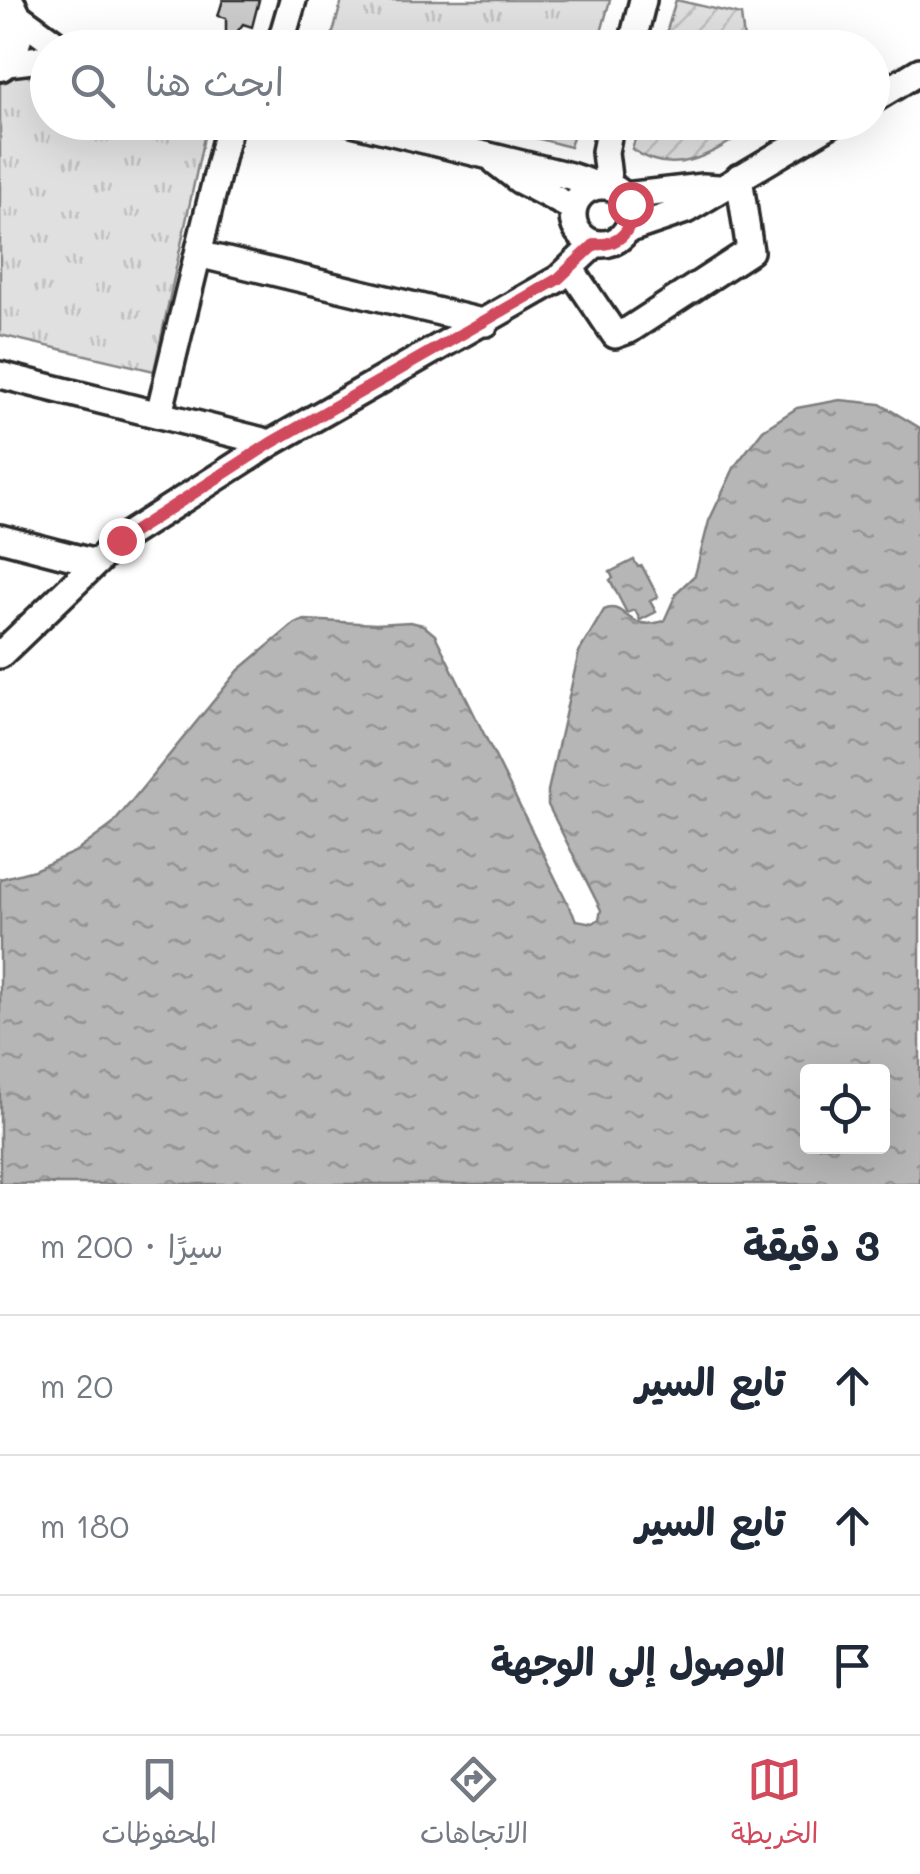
<!DOCTYPE html>
<html lang="ar">
<meta charset="utf-8">
<style>
:root{--surface:#fff;--page:#f2f2f3;--text:#1f2937;--muted:#747a83;--line:#e0e1e3;--accent:#d1495b}
body{margin:0;font-family:Mali,"Playpen Sans Arabic",sans-serif;background:var(--page);color:var(--text);direction:rtl}
.controls{position:absolute;right:30px;bottom:30px;display:grid;overflow:hidden;border-radius:10px;box-shadow:0 10px 40px #0002}
.controls button{width:90px;height:90px;display:grid;place-items:center;padding:0;border:0;border-bottom:2px solid var(--line);background:var(--surface);color:var(--text);font:50px sans-serif}
.stop{position:absolute;width:30px;height:30px;margin:-22px;border:8px solid #d1495b;border-radius:50%;background:#fff}
.stop.end{background:#d1495b;border-color:#fff;box-shadow:0 2px 10px #0008}
.list{margin:0;padding:0;list-style:none}
h2{display:flex;justify-content:space-between;align-items:center;height:130px;margin:0;padding:0 40px;font-size:42px}
h2 small{font-size:32px;font-weight:400;color:var(--muted)}
.list li{display:grid;grid-template-columns:65px 1fr auto;gap:30px;align-items:center;box-sizing:border-box;height:140px;padding:0 40px;border-top:2px solid var(--line)}
.list b{display:block;font-size:38px;white-space:nowrap}
.list em{font-size:32px;font-style:normal;color:var(--muted)}
.icon{flex:none;width:55px;height:55px;fill:none;stroke:currentColor;stroke-width:2;stroke-linecap:round;stroke-linejoin:round}
.map{position:relative;flex:none;width:920px;height:1184px;overflow:hidden;direction:ltr}
.search{position:absolute;background:var(--surface);box-shadow:0 10px 40px #0002;left:30px;right:30px;top:30px;height:110px;display:flex;align-items:center;gap:25px;box-sizing:border-box;padding:0 35px;border-radius:55px;color:var(--muted);font-size:38px}
.sheet{height:550px;background:var(--surface)}
nav{display:flex;justify-content:space-around;align-items:center;box-sizing:border-box;height:140px;border-top:2px solid var(--line);background:var(--surface);font-size:28px;color:var(--muted)}
nav a{display:grid;justify-items:center;gap:5px}
nav .on{color:var(--accent)}
.map>svg:first-child{display:block}
.park{fill:url(#park-tufts);stroke:#868686;stroke-width:2.5}
.garden{fill:url(#garden-furrows);stroke:#868686;stroke-width:2.5}
.water{fill:url(#water-ripples);stroke:#7e7e7e;stroke-width:2.5;fill-rule:evenodd}
.building{fill:#cbcbcb;stroke:#2b2b2b;stroke-width:2.5}
.lines{fill:none;stroke-linecap:round;stroke-linejoin:round}
.minor-casing{stroke:#2b2b2b;stroke-width:32}
.major-casing{stroke:#2b2b2b;stroke-width:40}
.minor{stroke:#fff;stroke-width:25}
.major{stroke:#fff;stroke-width:32}
.route{stroke:#d1495b;stroke-width:12}
</style>
<div class="map">
<svg width="920" height="1184" viewBox="0 0 920 1184">
<defs>
<pattern id="park-tufts" width="24" height="20" patternUnits="userSpaceOnUse" patternTransform="scale(2.5)"><rect width="24" height="20" fill="#e0e0e0"/><path d="M3 7l-1-3M5 7V3M7 7l1-3M15 17l-1-3M17 17v-4M19 17l1-3" fill="none" stroke="#c0c0c0"/></pattern>
<pattern id="garden-furrows" width="10" height="10" patternUnits="userSpaceOnUse" patternTransform="scale(2.5)"><rect width="10" height="10" fill="#e0e0e0"/><path d="M-1 1l2-2M0 10L10 0M9 11l2-2" fill="none" stroke="#c0c0c0"/></pattern>
<pattern id="water-ripples" width="26" height="14" patternUnits="userSpaceOnUse" patternTransform="scale(2.5)"><rect width="26" height="14" fill="#b6b6b6"/><path d="M2 4q2-2 4 0t4 0M15 11q2-2 4 0t4 0" fill="none" stroke="#949494"/></pattern>
</defs>
<rect width="100%" height="100%" fill="#fff"/>
<filter id="ink" filterUnits="userSpaceOnUse"><feTurbulence type="fractalNoise" baseFrequency=".01" numOctaves="2"/><feDisplacementMap in="SourceGraphic" scale="20" xChannelSelector="R" yChannelSelector="G"/><feConvolveMatrix kernelMatrix="1 2 1 2 8 2 1 2 1" color-interpolation-filters="sRGB"/></filter>
<g filter="url(#ink)">
<path class="park" d="M342,0H610L597,47H329Z
M8,72L47,80L48,122L207,123L154,371L0,335V76Z
M479,123L577,122V123L570,147Z"/>
<path class="garden" d="M676,0L741,15L745,47H662Z
M640,123V122L761,123C720,147 679,183 632,149Z"/>
<path class="water" d="M840,400L880,404L920,428V1184H0V879L34,870L77,851L112,825L239,670L295,623L305,620L376,624L410,622L423,625L435,635L576,920L593,923L599,919L601,910L548,805V791L579,652L604,610C626,600 625,633 664,621L677,592L695,575L709,521L735,466L763,430L797,408ZM808,1072H882V1146H808Z
M634,560L638,567L642,566L658,597L650,601L656,612L640,620L635,610L627,613L610,580L613,578L610,572Z"/>
<path class="building" d="M223,0H259L252,27L243,24L234,36L226,34V18L218,16Z"/>
<g class="lines">
<g class="minor-casing">
<path id="minor" d="M14,13L62,48
M279,48L293,0
M631,48L643,0
M0,64L48,58
M872,100L920,71
M352,122L570,176L600,186
M496,162L519,180L573,208
M573 215a29 29 0 1 1 58 0a29 29 0 1 1-58 0Z
M609,186L605,152L611,122
M625,196L703,187L719,188
M627,230L686,210L834,122
M198,254L486,323
M570,268L615,335L629,330L750,251L739,177
M0,375L271,443
M159,414L230,122
M0,538L96,563
M0,655L121,539L271,443L558,279L595,244"/>
</g>
<g class="major-casing">
<path id="major" d="M0,64C18,45 22,22 5,0"/>
</g>
<use href="#minor" class="minor"/>
<use href="#major" class="major"/>
</g>
</g>
<g class="lines" filter="url(#ink)">
<path class="route" d="M121,540L271,443L558,279L595,244C620,246 635,229 630,204"/>
</g>
</svg>
<div class="controls">
<button><svg class="icon" aria-label="locate" viewBox="0 0 24 24"><circle cx="12" cy="12" r="6"/><path d="M12 2v4M12 18v4M2 12h4M18 12h4"/></svg></button>
</div>
<div class="stop" style="left:630px;top:204px"></div>
<div class="stop end" style="left:121px;top:540px"></div>
<div class="search"><svg class="icon" aria-label="search" viewBox="0 0 24 24"><circle cx="10" cy="10" r="6"/><path d="M15 15l6 6"/></svg>ابحث هنا</div>
</div>
<section class="sheet">
<h2>3 دقيقة<small>سيرًا · 200 m</small></h2>
<ul class="list">
<li><svg class="icon" aria-label="ahead" viewBox="0 0 24 24"><path d="M12 20V5M6 11l6-6 6 6"/></svg><div><b>تابع السير</b></div><em>20 m</em></li>
<li><svg class="icon" aria-label="ahead" viewBox="0 0 24 24"><path d="M12 20V5M6 11l6-6 6 6"/></svg><div><b>تابع السير</b></div><em>180 m</em></li>
<li><svg class="icon" aria-label="arrive" viewBox="0 0 24 24"><path d="M6 21V4h12l-3 4 3 4H6"/></svg><div><b>الوصول إلى الوجهة</b></div></li>
</ul>
</section>
<nav>
<a class="on"><svg class="icon" aria-label="map" viewBox="0 0 24 24"><path d="M3 6l6-2 6 2 6-2v14l-6 2-6-2-6 2zM9 4v14M15 6v14"/></svg>الخريطة</a>
<a><svg class="icon" aria-label="directions" viewBox="0 0 24 24"><path d="M12 3l9 9-9 9-9-9zM9 14v-3h6M13 9l2 2-2 2"/></svg>الاتجاهات</a>
<a><svg class="icon" aria-label="saved" viewBox="0 0 24 24"><path d="M7 4h10v16l-5-4-5 4z"/></svg>المحفوظات</a>
</nav>
